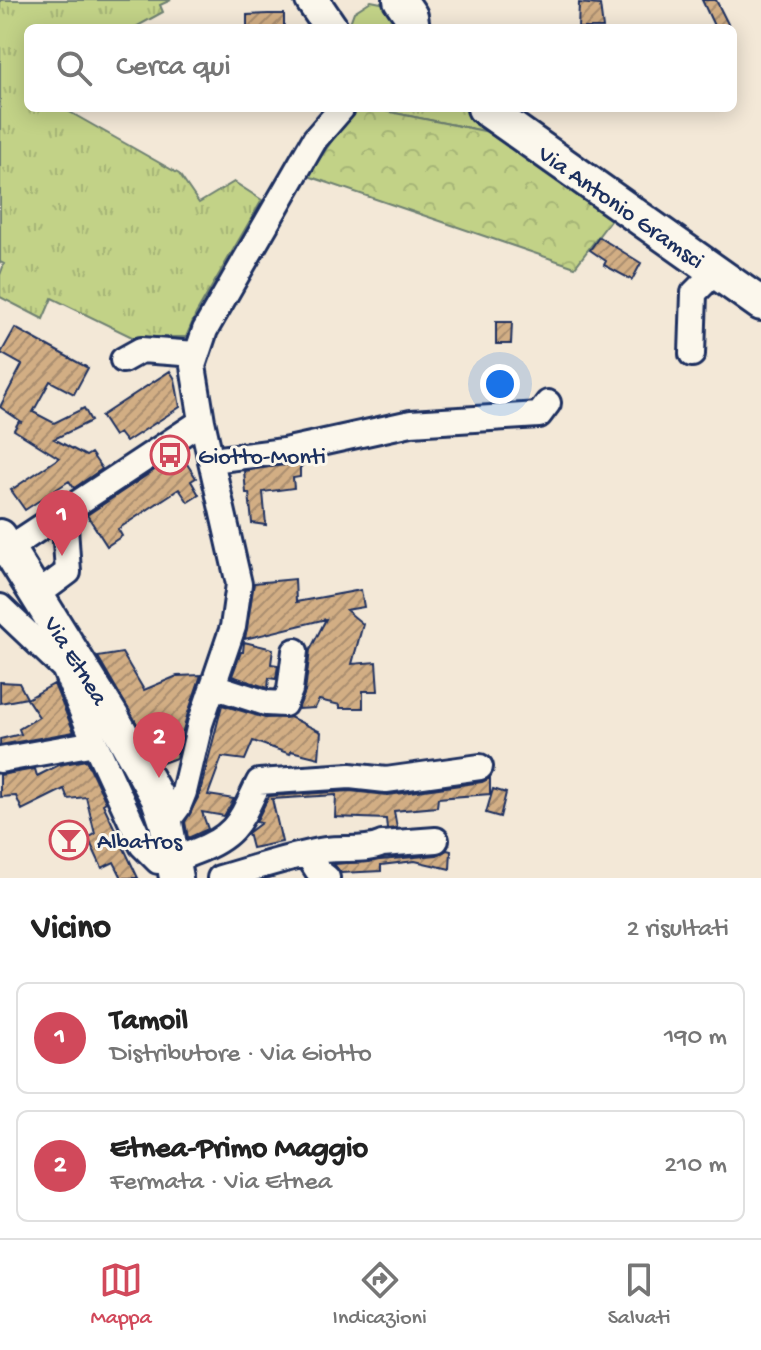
<!DOCTYPE html>
<html lang="it">
<meta charset="utf-8">
<style>
:root{--surface:#fff;--page:#f2f2f2;--text:#222;--muted:#767676;--line:#e0e0e0;--accent:#d1495b}
body{margin:0;font-family:"Gochi Hand",sans-serif;background:var(--page);color:var(--text)}
.you{position:absolute;left:500px;top:384px;width:28px;height:28px;margin:-20px;border:6px solid #fff;border-radius:50%;background:#1a73e8;box-shadow:0 0 0 12px #1a73e833}
.badge{display:grid;place-items:center;width:52px;height:52px;border-radius:50%;background:var(--accent);color:#fff;font-size:26px;font-weight:700}
.pin{position:absolute;translate:-50% -66px;filter:drop-shadow(0 2px 4px #0008)}
.pin::after{content:'';position:absolute;top:42px;width:28px;height:24px;background:inherit;clip-path:polygon(0 0,100% 0,50% 100%)}
.list{margin:0;padding:0;list-style:none}
h2{display:flex;justify-content:space-between;align-items:center;height:104px;margin:0;padding:0 32px;font-size:34px}
h2 small{font-size:26px;font-weight:400;color:var(--muted)}
.list li{display:grid;grid-template-columns:52px 1fr auto;gap:24px;align-items:center;box-sizing:border-box;height:112px;margin:0 16px 16px;padding:0 16px;border:2px solid var(--line);border-radius:12px}
.list b{display:block;font-size:30px;white-space:nowrap}
.list p{margin:0;font-size:26px;white-space:nowrap;color:var(--muted)}
.list em{font-size:26px;font-style:normal;color:var(--muted)}
.icon{flex:none;width:44px;height:44px;fill:none;stroke:currentColor;stroke-width:2;stroke-linecap:round;stroke-linejoin:round}
.map{position:relative;flex:none;width:761px;height:878px;overflow:hidden}
.search{position:absolute;background:var(--surface);box-shadow:0 4px 20px #0003;left:24px;right:24px;top:24px;height:88px;display:flex;align-items:center;gap:20px;box-sizing:border-box;padding:0 28px;border-radius:12px;color:var(--muted);font-size:30px}
.sheet{height:360px;background:var(--surface)}
nav{display:flex;justify-content:space-around;align-items:center;box-sizing:border-box;height:112px;border-top:2px solid var(--line);background:var(--surface);font-size:22px;color:var(--muted)}
nav a{display:grid;justify-items:center;gap:4px}
nav .on{color:var(--accent)}
.map>svg:first-child{display:block}
.grass{fill:url(#grass-tufts);stroke:#6e8072;stroke-width:2}
.forest{fill:url(#forest-crowns);stroke:#6e8072;stroke-width:2}
.building{fill:url(#building-hatch);stroke:#1b2f5e;stroke-width:2}
.lines{fill:none;stroke-linecap:round;stroke-linejoin:round}
.minor-casing{stroke:#1b2f5e;stroke-width:30}
.major-casing{stroke:#1b2f5e;stroke-width:38}
.minor{stroke:#fbf7ec;stroke-width:24}
.major{stroke:#fbf7ec;stroke-width:32}
.labels{text-anchor:middle;stroke-width:6;stroke-linejoin:round;paint-order:stroke}
.street-label{font-size:24px;fill:#1b2f5e;stroke:#fbf7ec}
.poi-label{font-size:24px;fill:#1b2f5e;stroke:#fbf7ec;text-anchor:start}
</style>
<div class="map">
<svg width="761" height="878" viewBox="0 0 761 878">
<defs>
<pattern id="grass-tufts" width="24" height="20" patternUnits="userSpaceOnUse" patternTransform="scale(2)"><rect width="24" height="20" fill="#c2d287"/><path d="M3 7l-1-3M5 7V3M7 7l1-3M15 17l-1-3M17 17v-4M19 17l1-3" fill="none" stroke="#a6b577"/></pattern>
<pattern id="forest-crowns" width="20" height="18" patternUnits="userSpaceOnUse" patternTransform="scale(2)"><rect width="20" height="18" fill="#c2d287"/><path d="M2 6a3 3 0 1 1 6 0M12 15a3 3 0 1 1 6 0" fill="none" stroke="#a6b577"/></pattern>
<pattern id="building-hatch" width="6" height="6" patternUnits="userSpaceOnUse" patternTransform="scale(2)"><rect width="6" height="6" fill="#d2ae84"/><path d="M-1 1l2-2M0 6l6-6M5 7l2-2" fill="none" stroke="#aa8e6f"/></pattern>
</defs>
<rect width="100%" height="100%" fill="#f3e8d7"/>
<filter id="ink" filterUnits="userSpaceOnUse"><feTurbulence type="fractalNoise" baseFrequency=".0125" numOctaves="2"/><feDisplacementMap in="SourceGraphic" scale="16" xChannelSelector="R" yChannelSelector="G"/><feConvolveMatrix kernelMatrix="1 2 1 2 8 2 1 2 1" color-interpolation-filters="sRGB"/></filter>
<g filter="url(#ink)">
<path class="grass" d="M0,0H171L160,5L163,12L134,28H28V108H70L68,111L179,174L199,203L234,182L262,200L196,314L186,337H132L52,298L43,319L0,297V275L4,264L0,262Z
M371,1L391,5L405,28H348L354,12Z
M370,108H465L499,134Z"/>
<path class="forest" d="M354,108H370L499,134L613,217L575,267L308,176Z"/>
<path class="building" d="M702,0H716L730,28H715Z
M579,3L600,5L603,28H578Z
M268,14H284V28H247V15Z
M599,237L641,263L632,280L604,265L606,261L590,250Z
M496,322H512L511,344H496Z
M15,328L88,368L74,394L50,381L33,412L54,423L84,408L91,421L54,439L86,456L91,453L102,469L74,488L69,481L25,510L11,490L59,458L14,430L19,421L22,422L0,407L22,365L1,353Z
M170,371L175,379L180,407L126,442L119,433L114,436L101,416Z
M180,453L196,478L191,481L199,495L188,502L179,489L118,529L122,536L107,546L87,515Z
M306,461L300,468V477L293,478L294,488L263,492L266,525L252,523L249,493H246L244,471Z
M295,579L296,602L361,590L364,607L346,610L363,624L352,664L376,662L378,691H363V708H340V705L319,700L315,708L298,709L305,692L310,650L326,619L245,639L254,583Z
M244,642L273,649L271,664L278,665L276,679L269,678L268,688L232,676L241,652H243Z
M122,653L144,690L177,676L201,675L186,719L176,758L160,764L98,657Z
M0,682L19,683L27,698L0,703Z
M54,684L74,732L0,745V739L21,734L19,729L39,717L27,699Z
M222,705L265,718L290,717L321,732L319,758L291,751L290,754L253,741L245,760L222,757L208,795L234,799L224,816L202,812L208,829L188,838L185,822L199,796Z
M86,760L106,802L103,804L138,878H122L114,862L102,868L88,838L95,834L86,797L68,799L64,789L22,810L16,796L0,797V775L35,769L37,776L59,765Z
M490,778V794L438,798L437,807L394,811L397,828L387,829L386,819L335,817L336,795L272,799L282,842L252,848L248,833L261,823L256,822L269,796L350,791L388,795L482,782Z
M493,789L506,793L500,817L486,813Z
M447,850L451,851L450,869L415,861L381,865V871L341,873L334,864L437,855Z"/>
<g class="lines">
<g class="minor-casing">
<path id="minor" d="M692,354L694,293L715,272
M123,360L141,350L196,354
M212,460L284,451L411,423L539,415L548,403
M8,549L202,421
M37,595L68,572L64,512
M0,607L64,668L95,743L142,845L158,861C172,861 182,857 194,852C237,836 240,821 259,782L350,776L386,780L480,767
M213,686L266,703L284,704L290,690L295,651
M0,760L95,743
M166,823L178,807L184,792L200,724L233,627L239,584L202,421L193,366L205,330L315,139L342,108
M307,854L318,871L327,878
M220,878C255,868 289,856 325,850C344,847 365,852 382,844L436,840"/>
</g>
<g class="major-casing">
<path id="major" d="M312,0L331,28
M400,0L411,16L413,28
M484,108L761,304
M0,536L113,718L158,799L166,823L176,878"/>
</g>
<use href="#minor" class="minor"/>
<use href="#major" class="major"/>
</g>
</g>
<defs>
<g id="bus-ring" transform="scale(2)"><circle r="9.5" fill="#fbf7ec" stroke="#d1495b" stroke-width="1.5"/><path d="M-5-6H5V4H4V6H2V4H-2V6H-4V4H-5ZM-3.5-4V0h7V-4ZM-3.5 1.2v1.5H-2V1.2ZM2 1.2v1.5H3.5V1.2Z" fill="#d1495b"/></g>
<g id="bar-ring" transform="scale(2)"><circle r="9.5" fill="#fbf7ec" stroke="#d1495b" stroke-width="1.5"/><path d="M-6-5H6L.8 .8V4.5H3.5V6h-7V4.5H-.8V.8Z" fill="#d1495b"/></g>
</defs>
<g fill-rule="evenodd">
<use href="#bus-ring" x="170" y="455"/>
<use href="#bar-ring" x="69" y="840"/>
</g>
<g class="labels">
<g class="street-label">
<text transform="translate(622 206) rotate(35)" y="8">Via Antonio Gramsci</text>
<text transform="translate(77 660) rotate(58)" y="8">Via Etnea</text>
</g>
<g class="poi-label">
<text x="198" y="463">Giotto-Monti</text>
<text x="97" y="848">Albatros</text>
</g>
</g>
</svg>
<div class="you"></div>
<div class="pin badge" style="left:62px;top:556px">1</div>
<div class="pin badge" style="left:159px;top:778px">2</div>
<div class="search"><svg class="icon" aria-label="search" viewBox="0 0 24 24"><circle cx="10" cy="10" r="6"/><path d="M15 15l6 6"/></svg>Cerca qui</div>
</div>
<section class="sheet">
<h2>Vicino<small>2 risultati</small></h2>
<ul class="list">
<li><span class="badge">1</span><div><b>Tamoil</b><p>Distributore · Via Giotto</p></div><em>190 m</em></li>
<li><span class="badge">2</span><div><b>Etnea-Primo Maggio</b><p>Fermata · Via Etnea</p></div><em>210 m</em></li>
</ul>
</section>
<nav>
<a class="on"><svg class="icon" aria-label="map" viewBox="0 0 24 24"><path d="M3 6l6-2 6 2 6-2v14l-6 2-6-2-6 2zM9 4v14M15 6v14"/></svg>Mappa</a>
<a><svg class="icon" aria-label="directions" viewBox="0 0 24 24"><path d="M12 3l9 9-9 9-9-9zM9 14v-3h6M13 9l2 2-2 2"/></svg>Indicazioni</a>
<a><svg class="icon" aria-label="saved" viewBox="0 0 24 24"><path d="M7 4h10v16l-5-4-5 4z"/></svg>Salvati</a>
</nav>
